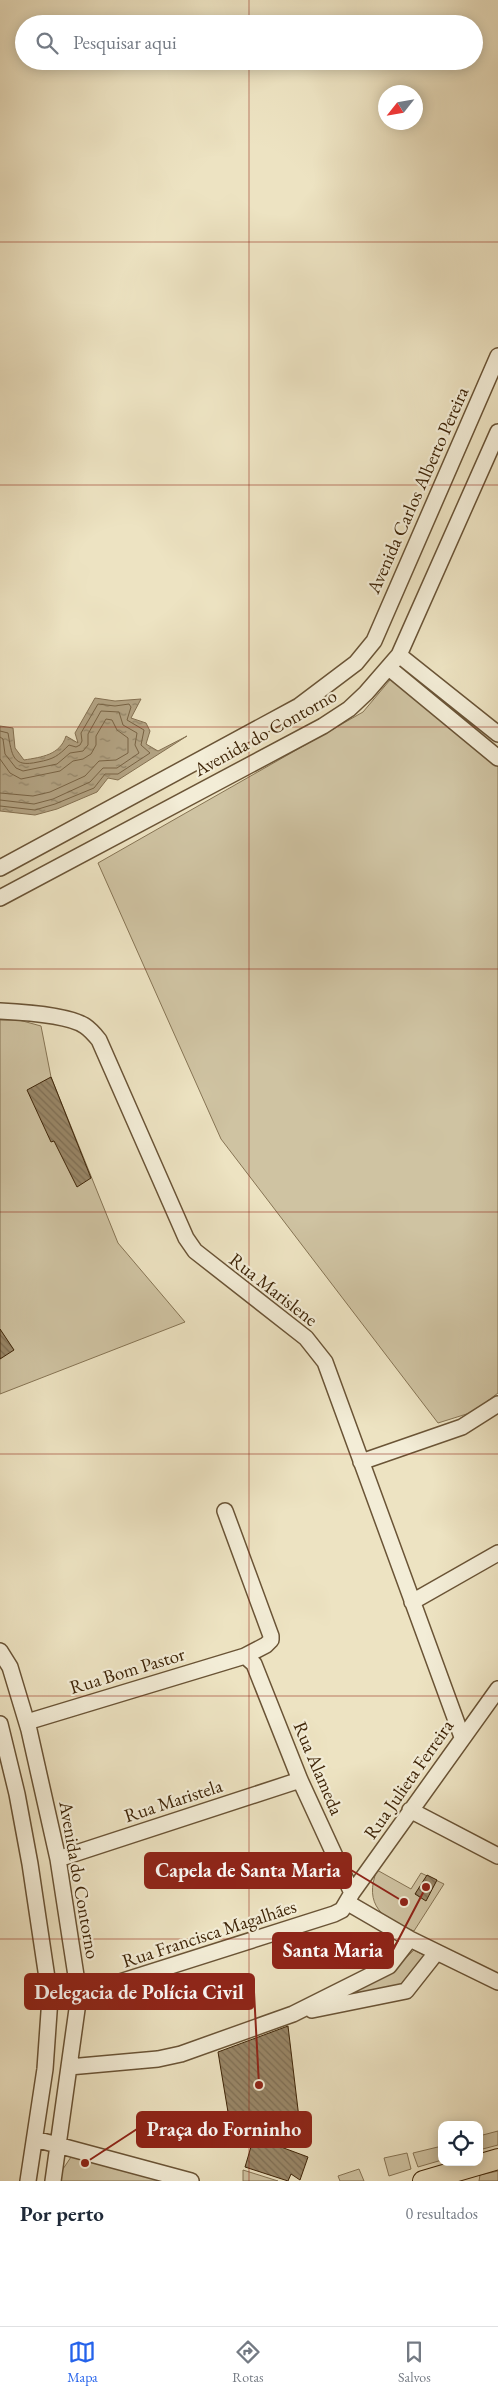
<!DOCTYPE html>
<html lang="pt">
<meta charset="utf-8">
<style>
:root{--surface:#fff;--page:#f2f2f3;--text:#1f2937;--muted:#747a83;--line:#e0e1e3;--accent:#2563eb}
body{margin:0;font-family:"EB Garamond",serif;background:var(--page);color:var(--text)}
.controls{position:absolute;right:15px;bottom:15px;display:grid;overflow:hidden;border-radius:10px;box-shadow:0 2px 12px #0003}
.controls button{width:45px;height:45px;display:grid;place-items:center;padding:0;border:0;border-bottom:1px solid var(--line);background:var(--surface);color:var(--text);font:25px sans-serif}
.compass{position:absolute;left:378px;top:85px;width:45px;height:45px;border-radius:50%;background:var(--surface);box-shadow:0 2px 12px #0003;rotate:239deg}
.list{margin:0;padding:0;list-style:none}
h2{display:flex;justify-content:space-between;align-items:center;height:65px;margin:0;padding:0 20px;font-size:21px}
h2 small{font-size:16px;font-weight:400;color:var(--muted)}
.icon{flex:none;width:28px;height:28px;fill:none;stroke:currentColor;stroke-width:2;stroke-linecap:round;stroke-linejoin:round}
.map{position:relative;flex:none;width:498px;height:2181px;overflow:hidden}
.search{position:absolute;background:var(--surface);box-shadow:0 2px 12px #0003;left:15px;right:15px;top:15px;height:55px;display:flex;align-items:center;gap:12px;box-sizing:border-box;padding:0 18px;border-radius:28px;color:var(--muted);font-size:19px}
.sheet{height:145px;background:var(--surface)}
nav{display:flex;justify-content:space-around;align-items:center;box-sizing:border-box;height:70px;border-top:1px solid var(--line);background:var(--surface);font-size:14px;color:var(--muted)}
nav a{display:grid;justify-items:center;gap:2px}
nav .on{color:var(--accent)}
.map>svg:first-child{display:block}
.green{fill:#cfc3a2;stroke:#867454}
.water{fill:url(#water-ripples);stroke:#847051}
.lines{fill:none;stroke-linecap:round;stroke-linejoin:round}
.shore{stroke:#786344;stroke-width:1}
.building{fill:url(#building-back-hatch);stroke:#3e2407}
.minor-casing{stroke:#6a5436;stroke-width:18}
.major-casing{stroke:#3e2407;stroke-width:22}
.minor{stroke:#f3edd7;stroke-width:15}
.major{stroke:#ede3c2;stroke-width:20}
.grid{fill:none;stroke:#8f2418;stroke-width:1;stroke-opacity:0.55}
.labels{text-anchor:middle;stroke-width:4.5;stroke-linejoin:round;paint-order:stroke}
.street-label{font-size:19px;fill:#3e2407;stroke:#f3edd7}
.leader{fill:none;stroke:#8f2418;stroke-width:2}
.callout-dot{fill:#8f2418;stroke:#f3edd7;stroke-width:2}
.callout{fill:#8f2418;stroke:#8f2418;stroke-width:2}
.callout-label{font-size:20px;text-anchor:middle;font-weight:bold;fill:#fff}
</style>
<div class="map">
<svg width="498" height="2181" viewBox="0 0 498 2181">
<defs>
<pattern id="water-ripples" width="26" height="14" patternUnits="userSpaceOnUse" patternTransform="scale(1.25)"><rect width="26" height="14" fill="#b2a282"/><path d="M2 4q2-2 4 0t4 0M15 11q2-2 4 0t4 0" fill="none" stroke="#928468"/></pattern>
<pattern id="building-back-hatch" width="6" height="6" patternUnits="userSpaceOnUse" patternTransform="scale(1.25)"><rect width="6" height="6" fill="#998768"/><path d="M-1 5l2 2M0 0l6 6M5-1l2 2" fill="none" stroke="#7e6e54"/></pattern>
</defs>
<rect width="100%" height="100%" fill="#ede3c2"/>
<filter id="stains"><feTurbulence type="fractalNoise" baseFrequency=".004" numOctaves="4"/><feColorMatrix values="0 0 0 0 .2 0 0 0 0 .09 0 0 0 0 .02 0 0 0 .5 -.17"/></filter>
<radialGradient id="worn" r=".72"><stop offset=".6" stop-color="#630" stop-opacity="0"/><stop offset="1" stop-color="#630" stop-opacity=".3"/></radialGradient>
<path class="green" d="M395,674L498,761V1393L473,1412L438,1423L221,1139L98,863L363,712Z
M0,1020H19L41,1026L51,1077L118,1243L185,1322L0,1394Z
M377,1870L411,1889L421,1873L444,1884L414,1931C383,1920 363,1905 377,1870Z
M414,1950L427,1957L402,1988L345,2001L346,1995L391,1972Z
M498,2131V2145L479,2150V2136Z
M442,2146V2160L418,2167L413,2153Z
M407,2153L411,2169L389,2176L384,2158Z
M73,2154L164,2181H60L61,2172Z
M359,2169L364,2181H340L338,2176Z
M243,2170L278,2181H243Z
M498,2171V2181H479L480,2175Z"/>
<path class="water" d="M95,698L115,701L141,699L131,718L146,723L150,731L146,744L158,751L187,736L118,780L108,778L97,792L57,809L35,815L0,811V726L13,728L15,748L24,760C42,757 60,755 66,736L78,743L75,733Z"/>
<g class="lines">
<path class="shore" d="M0,731L8,733C12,755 12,768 38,762C54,759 58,756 69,745L76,747L80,745L82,741L81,733L98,704L115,706L129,704L131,707L127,720L144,730L141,745L150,753L118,774H105L94,788L55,804L35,810L0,806
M0,737L3,739L5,754L16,768L23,771L57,764L70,753L83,751L88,745V734L101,711L119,712L123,725L137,733L135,745L139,753L117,768H103L90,782L53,799L34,804L0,800
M0,759L10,773L21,779L60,771L73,761L83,759L91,754L96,745V736L106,719L112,720L117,730L128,738V753L116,760L99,761L85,776L50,792L33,796L0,793"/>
</g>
<path class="building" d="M51,1077L91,1178L77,1187L54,1141L51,1142L27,1090Z
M0,1329L14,1350L0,1359Z
M427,1875L437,1880L426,1901L415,1894Z
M288,2026L299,2118L231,2130L218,2052Z
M253,2140L281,2147L308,2157L300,2180L291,2174L288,2181L245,2167Z"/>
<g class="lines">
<g class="minor-casing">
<path id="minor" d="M399,655L498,734
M389,668L498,758
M0,868L299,706L356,663L374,641L498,356
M0,898L323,726L349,709L366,693L399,655L498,432
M0,1011C20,1012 69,1015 85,1026C91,1030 95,1035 99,1040L186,1238L195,1251L306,1338L325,1362L462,1737
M361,1462L462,1427L498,1404
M225,1511L271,1636V1640L266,1645L245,1656
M412,1602L498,1553
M0,1651L10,1667L29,1730L58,1859L79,1995L53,2181
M27,1722L245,1656L254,1664L300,1780L352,1893L342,1910L334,1914L79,1995L50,1998
M0,1724L17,1794L30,1864L50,1998L45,2069L28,2181
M410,1810L498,1856
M58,1859L300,1780
M352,1893L498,1689
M348,1903L410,1939L498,1982
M312,2010L406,1991L436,1953
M69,2067L158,2059L181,2054L293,2014L389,1966L410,1939
M35,2139L191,2181"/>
</g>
<g class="major-casing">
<path id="major" d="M423,2181L498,2159"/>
</g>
<use href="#minor" class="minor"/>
<use href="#major" class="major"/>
</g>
<path class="grid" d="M249,0V24M249,61V2181M0,242H498M0,485H498M0,727H498M0,969H498M0,1212H498M0,1454H498M0,1696H498M0,1939H498"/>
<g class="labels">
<g class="street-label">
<text transform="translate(417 490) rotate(-66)" y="7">Avenida Carlos Alberto Pereira</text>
<text transform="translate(265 732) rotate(-29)" y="7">Avenida do Contorno</text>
<text transform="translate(274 1289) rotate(38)" y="7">Rua Marislene</text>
<text transform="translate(127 1670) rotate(-17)" y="7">Rua Bom Pastor</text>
<text transform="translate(319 1768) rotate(67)" y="7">Rua Alameda</text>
<text transform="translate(408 1779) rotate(-55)" y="7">Rua Julieta Ferreira</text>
<text transform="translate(173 1800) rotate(-18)" y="7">Rua Maristela</text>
<text transform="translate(80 1880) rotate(80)" y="7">Avenida do Contorno</text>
<text transform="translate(209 1933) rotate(-18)" y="7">Rua Francisca Magalhães</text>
</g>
</g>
<path class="leader" d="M404 1902L351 1870M426 1887L393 1950M259 2085L254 1992M85 2163L137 2129"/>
<g class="callout-dot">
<circle cx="404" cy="1902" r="5"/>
<circle cx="426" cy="1887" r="5"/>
<circle cx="259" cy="2085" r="5"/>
<circle cx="85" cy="2163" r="5"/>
</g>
<g class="callout">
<rect x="145" y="1853" width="206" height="35" rx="5"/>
<rect x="273" y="1933" width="120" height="35" rx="5"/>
<rect x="25" y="1974" width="229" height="35" rx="5"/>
<rect x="137" y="2112" width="174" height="35" rx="5"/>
</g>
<g class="callout-label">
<text x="248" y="1877">Capela de Santa Maria</text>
<text x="333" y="1957">Santa Maria</text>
<text x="139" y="1999">Delegacia de Polícia Civil</text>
<text x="224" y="2136">Praça do Forninho</text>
</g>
<rect width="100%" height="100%" filter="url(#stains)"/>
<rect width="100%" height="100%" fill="url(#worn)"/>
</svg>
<div class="controls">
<button><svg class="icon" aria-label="locate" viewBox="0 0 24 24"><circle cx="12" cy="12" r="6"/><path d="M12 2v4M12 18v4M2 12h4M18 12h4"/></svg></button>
</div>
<svg class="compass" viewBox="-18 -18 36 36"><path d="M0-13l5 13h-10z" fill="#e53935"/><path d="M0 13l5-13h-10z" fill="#747a83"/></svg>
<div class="search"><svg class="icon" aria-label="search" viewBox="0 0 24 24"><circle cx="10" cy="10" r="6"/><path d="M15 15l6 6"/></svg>Pesquisar aqui</div>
</div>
<section class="sheet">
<h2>Por perto<small>0 resultados</small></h2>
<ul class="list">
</ul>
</section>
<nav>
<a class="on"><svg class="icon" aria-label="map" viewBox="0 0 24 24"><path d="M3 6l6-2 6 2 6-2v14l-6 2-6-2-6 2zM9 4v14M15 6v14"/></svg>Mapa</a>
<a><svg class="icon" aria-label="directions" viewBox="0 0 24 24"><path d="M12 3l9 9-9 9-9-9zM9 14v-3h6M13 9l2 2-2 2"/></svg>Rotas</a>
<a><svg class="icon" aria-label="saved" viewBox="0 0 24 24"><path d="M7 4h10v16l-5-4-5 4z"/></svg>Salvos</a>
</nav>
